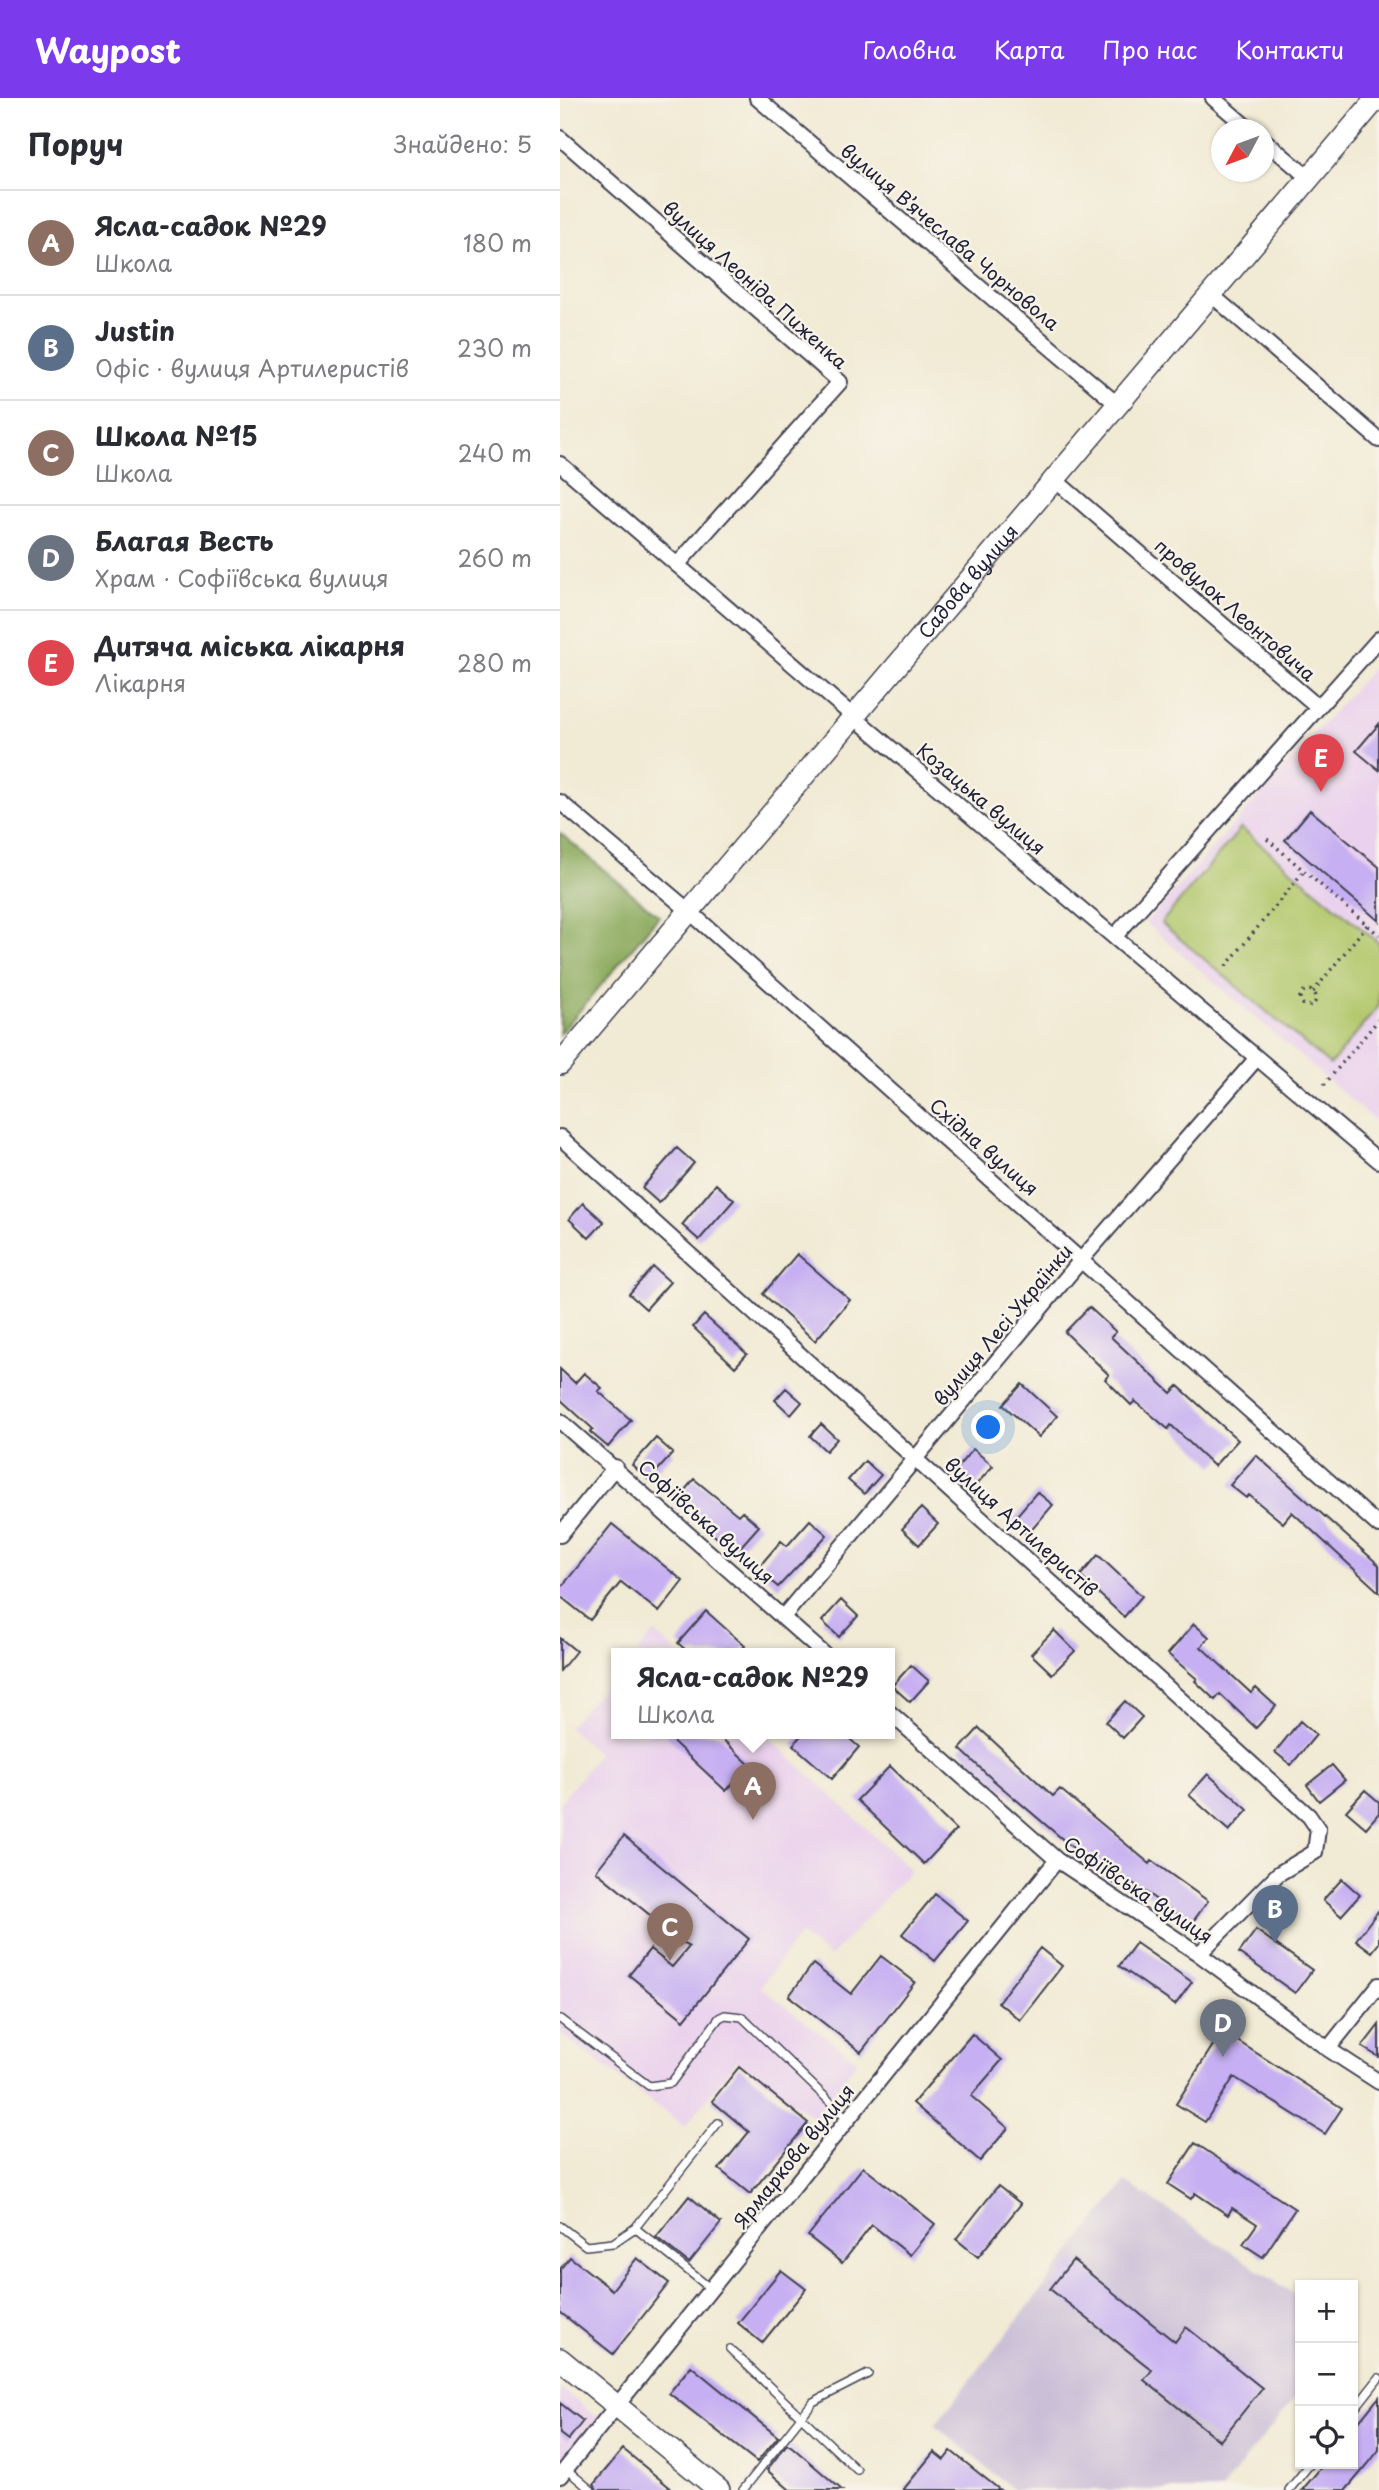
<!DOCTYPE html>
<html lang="uk">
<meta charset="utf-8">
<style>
:root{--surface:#fff;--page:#f7f7f7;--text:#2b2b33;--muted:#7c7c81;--line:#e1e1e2;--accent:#7c3aed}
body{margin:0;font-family:"Playpen Sans",sans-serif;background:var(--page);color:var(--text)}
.controls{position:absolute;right:21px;bottom:21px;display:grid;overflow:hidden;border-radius:0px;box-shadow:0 2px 5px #0004}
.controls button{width:63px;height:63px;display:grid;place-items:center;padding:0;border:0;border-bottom:2px solid var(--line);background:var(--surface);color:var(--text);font:35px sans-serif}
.compass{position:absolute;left:651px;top:21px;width:63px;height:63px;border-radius:50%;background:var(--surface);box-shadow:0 2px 5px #0004;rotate:229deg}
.you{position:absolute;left:429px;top:1330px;width:24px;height:24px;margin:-18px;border:5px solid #fff;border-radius:50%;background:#1a73e8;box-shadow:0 0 0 10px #1a73e833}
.badge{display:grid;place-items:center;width:46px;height:46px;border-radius:50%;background:var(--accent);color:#fff;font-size:23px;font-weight:700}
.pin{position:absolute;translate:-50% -58px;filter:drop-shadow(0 2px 4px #0008)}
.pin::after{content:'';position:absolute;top:37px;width:24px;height:21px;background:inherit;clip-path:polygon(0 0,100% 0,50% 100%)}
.popup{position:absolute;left:51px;top:1550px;width:284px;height:91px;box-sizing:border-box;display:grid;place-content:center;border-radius:0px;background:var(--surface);filter:drop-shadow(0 2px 5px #0005);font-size:23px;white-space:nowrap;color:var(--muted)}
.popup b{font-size:26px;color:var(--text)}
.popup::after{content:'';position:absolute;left:50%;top:100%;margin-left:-14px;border:14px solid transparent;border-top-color:var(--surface)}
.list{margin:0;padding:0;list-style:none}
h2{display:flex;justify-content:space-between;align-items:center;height:91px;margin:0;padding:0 28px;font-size:30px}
h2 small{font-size:23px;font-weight:400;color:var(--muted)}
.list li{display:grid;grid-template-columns:46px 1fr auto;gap:21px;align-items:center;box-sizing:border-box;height:105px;padding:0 28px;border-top:2px solid var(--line)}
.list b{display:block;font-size:26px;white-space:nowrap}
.list p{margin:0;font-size:23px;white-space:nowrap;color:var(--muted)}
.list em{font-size:23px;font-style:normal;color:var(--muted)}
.icon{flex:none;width:38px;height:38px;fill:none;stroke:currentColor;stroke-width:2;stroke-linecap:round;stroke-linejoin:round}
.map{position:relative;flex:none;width:819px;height:2392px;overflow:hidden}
header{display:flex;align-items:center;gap:42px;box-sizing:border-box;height:98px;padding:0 35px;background:var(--accent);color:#fff}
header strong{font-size:33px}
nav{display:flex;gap:38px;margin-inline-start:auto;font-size:24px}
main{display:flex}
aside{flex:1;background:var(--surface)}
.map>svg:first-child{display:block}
.built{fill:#ead1ed}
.industrial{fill:#cabfd7}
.green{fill:#b3c86d;stroke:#6a7554;stroke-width:2}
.forest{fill:#8eac60;stroke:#58674e;stroke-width:2}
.building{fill:#c6aff2}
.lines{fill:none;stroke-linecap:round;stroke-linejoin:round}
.lane-casing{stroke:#414052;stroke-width:10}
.street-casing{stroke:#414052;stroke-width:18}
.secondary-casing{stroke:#414052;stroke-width:24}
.path{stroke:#414052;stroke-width:3.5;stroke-dasharray:2 5;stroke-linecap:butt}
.lane{stroke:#fff;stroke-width:7}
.street{stroke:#fff;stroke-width:14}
.secondary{stroke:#fff;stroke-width:21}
.labels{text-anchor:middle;stroke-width:5;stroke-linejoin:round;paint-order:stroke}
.street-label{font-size:19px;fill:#22223b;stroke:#f7f3e8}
</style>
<header>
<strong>Waypost</strong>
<nav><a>Головна</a><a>Карта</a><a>Про нас</a><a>Контакти</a></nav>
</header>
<main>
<aside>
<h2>Поруч<small>Знайдено: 5</small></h2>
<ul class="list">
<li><span class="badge" style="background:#8d6e63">A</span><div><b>Ясла-садок №29</b><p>Школа</p></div><em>180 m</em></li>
<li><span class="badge" style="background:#5c6f8a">B</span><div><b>Justin</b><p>Офіс · вулиця Артилеристів</p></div><em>230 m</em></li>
<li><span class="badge" style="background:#8d6e63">C</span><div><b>Школа №15</b><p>Школа</p></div><em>240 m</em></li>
<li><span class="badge" style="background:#6b7280">D</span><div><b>Благая Весть</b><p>Храм · Софіївська вулиця</p></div><em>260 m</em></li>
<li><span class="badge" style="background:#e0444e">E</span><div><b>Дитяча міська лікарня</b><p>Лікарня</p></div><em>280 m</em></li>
</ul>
</aside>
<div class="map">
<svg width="819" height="2392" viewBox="0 0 819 2392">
<rect width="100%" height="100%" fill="#f7f3e8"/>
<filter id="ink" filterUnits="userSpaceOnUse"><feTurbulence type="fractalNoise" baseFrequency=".0143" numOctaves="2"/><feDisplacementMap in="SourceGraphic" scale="14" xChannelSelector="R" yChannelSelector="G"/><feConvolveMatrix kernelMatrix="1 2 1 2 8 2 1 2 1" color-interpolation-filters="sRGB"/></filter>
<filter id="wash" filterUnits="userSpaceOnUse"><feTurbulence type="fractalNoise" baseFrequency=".00686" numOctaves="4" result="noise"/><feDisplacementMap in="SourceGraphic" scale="28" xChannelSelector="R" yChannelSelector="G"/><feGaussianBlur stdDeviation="1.57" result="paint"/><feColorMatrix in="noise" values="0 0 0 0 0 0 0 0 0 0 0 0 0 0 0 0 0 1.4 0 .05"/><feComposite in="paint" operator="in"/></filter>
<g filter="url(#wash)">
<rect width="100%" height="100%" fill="#f1ead4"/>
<path class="built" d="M819,563V1026L586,825Z
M95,1534L118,1556H76Z
M56,1576L57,1636H205L351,1772L270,1859L240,1836L200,1889L297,1963L254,2020L177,1962L125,2029L0,1935V1705L39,1656L8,1629Z
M0,2290L38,2320L0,2367Z"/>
<path class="industrial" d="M566,2084L740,2200V2293L661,2392H454L375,2327Z"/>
<path class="green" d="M681,730L819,845V908L770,967L601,825Z"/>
<path class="forest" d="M0,735L99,818L0,936Z"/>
<g id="blocks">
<path class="building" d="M819,626V672L796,653Z
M750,712L819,769V823L725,742Z
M117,1050L134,1065L99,1105L82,1090Z
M156,1086L174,1102L139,1142L122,1127Z
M23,1105L44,1124L29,1140L9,1121Z
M237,1156L290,1202L255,1243L203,1196Z
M93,1169L110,1184L86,1211L69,1196Z
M529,1209L556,1234L551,1239L611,1295L618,1288L678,1342L654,1368L611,1327L608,1331L575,1303L571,1307L545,1281L549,1277L505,1234Z
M144,1217L187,1256L175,1269L133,1229Z
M0,1271L15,1285L24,1275L42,1290L38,1293L71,1322L48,1349L30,1334L33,1331L0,1301Z
M462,1286L497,1318L479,1339L443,1307Z
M226,1290L242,1304L231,1317L215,1302Z
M261,1326L277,1341L266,1353L250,1338Z
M96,1340L113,1355L89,1382L72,1367Z
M413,1351L433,1368L414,1389L395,1372Z
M696,1357L819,1467V1494L732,1414L723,1425L689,1397L686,1400L670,1387Z
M305,1363L321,1377L304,1396L288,1382Z
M134,1381L178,1417L182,1413L199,1428L175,1455L115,1404Z
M477,1394L493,1407L467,1437L451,1424Z
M361,1410L378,1426L359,1447L342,1431Z
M250,1422L267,1437L218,1489L197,1471L221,1443L227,1448Z
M52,1426L123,1483L99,1514L61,1484L30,1522L0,1498V1491Z
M538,1457L582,1498L564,1519L520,1478Z
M281,1502L298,1518L279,1539L262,1523Z
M146,1513L185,1548L178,1556H130L118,1545Z
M634,1526L649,1539L641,1549L691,1595L696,1590L716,1608L696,1630L660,1596L655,1602L635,1583L637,1581L608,1556Z
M494,1532L515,1553L492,1576L471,1556Z
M0,1540L16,1553L0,1573Z
M351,1567L369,1583L350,1604L332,1588Z
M565,1603L582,1619L563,1640L546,1624Z
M740,1623L756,1637L731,1667L715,1654Z
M419,1630L493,1698L500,1691L590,1766L592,1763L648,1803L631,1826L561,1777L554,1785L432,1681L400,1651Z
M105,1636H157L190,1667L166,1693Z
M242,1636H284L299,1649L272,1681L233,1647Z
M772,1667L785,1682L759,1703L747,1687Z
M330,1668L396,1732L364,1766L297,1702Z
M648,1676L688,1712L669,1733L629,1697Z
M805,1692L819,1704V1715L806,1730L786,1713Z
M64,1738L189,1841L124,1922L69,1877L90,1851L112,1869L129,1849L36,1773Z
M782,1781L800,1797L781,1818L763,1802Z
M375,1796L408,1823L375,1863L342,1836Z
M819,1812V1845L812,1854L796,1842Z
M696,1832L752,1872L735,1895L679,1855Z
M576,1845L632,1884L615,1907L559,1868Z
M480,1850L502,1868L460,1922L438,1904Z
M321,1858L355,1884L301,1954L229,1898L253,1866L291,1896Z
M819,1927V1959L802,1949Z
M662,1933L782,2010L765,2036L674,1979L645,2024L616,2006Z
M412,1936L442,1962L411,1998L448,2030L420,2063L353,2005Z
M179,1969L248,2025L190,2096L159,2071L189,2034L152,2003Z
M635,2045L735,2111L703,2159L683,2146L697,2126L672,2110L668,2117L635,2095L631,2101L608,2086Z
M303,2069L375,2126L350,2157L312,2127L282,2165L248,2138Z
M438,2088L461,2106L418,2159L396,2141Z
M129,2098L161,2125L129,2165L96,2139Z
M10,2159L52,2192L77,2160L109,2185L53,2256L0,2214V2171Z
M513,2162L615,2244L626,2229L702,2290L660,2343L584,2282L592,2272L490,2191Z
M221,2172L246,2191L202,2245L178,2225Z
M131,2268L218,2339L197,2364L109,2295Z
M819,2299V2352L808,2366L786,2392H742L764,2366H793V2331Z
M0,2305L23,2323L8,2342L0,2336Z
M227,2346L231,2348L282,2392H230L207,2372Z
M63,2351L113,2392H37L34,2386Z
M391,2353L440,2392H343L374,2354L384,2362Z"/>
</g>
</g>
<g filter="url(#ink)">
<use href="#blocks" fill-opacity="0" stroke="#414052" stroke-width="2"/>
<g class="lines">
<g class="lane-casing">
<path id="lane" d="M0,1921L89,1988L111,1985L159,1920L165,1917L182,1919L288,2021
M0,2128L26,2148L53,2145L75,2130L158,2025
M75,2130L151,2191
M170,2251L297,2372
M793,2313L819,2280
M6,2371L31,2392
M183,2392L253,2304L308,2276
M729,2392L750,2366"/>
</g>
<g class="street-casing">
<path id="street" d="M197,0L558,307
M653,0L690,32
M0,40L280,284L117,467
M704,42L750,81
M653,198L819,342
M0,366L294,619L819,1063
M494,381L758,609
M0,704L129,813L819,1428
M555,838L819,541
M0,1039L749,1718L758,1731L755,1754L718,1776L639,1856
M0,1323L264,1556
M0,1437L55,1369
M223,1519L522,1161L696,961
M330,1615L497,1762L639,1856L768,1951L819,1984
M768,1951L819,1887
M0,2378L497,1762"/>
</g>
<g class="secondary-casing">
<g id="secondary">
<path id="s1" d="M0,966L817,0"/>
<path d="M0,2261L159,2392"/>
</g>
</g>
<path class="path" d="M707,741L819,837
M666,868L744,773
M740 900a8 8 0 1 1 16 0a8 8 0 1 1-16 0Z
M753,894L807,827
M764,987L819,921"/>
<use href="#lane" class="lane"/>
<use href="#street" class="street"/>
<use href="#secondary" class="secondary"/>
</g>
</g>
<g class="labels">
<g class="street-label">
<text transform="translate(390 139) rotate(40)" y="7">вулиця Вʼячеслава Чорновола</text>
<text transform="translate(195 187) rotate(42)" y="7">вулиця Леоніда Пиженка</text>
<text dy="7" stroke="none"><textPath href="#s1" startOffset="632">Садова вулиця</textPath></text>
<text transform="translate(675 512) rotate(41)" y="7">провулок Леонтовича</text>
<text transform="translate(421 701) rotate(40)" y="7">Козацька вулиця</text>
<text transform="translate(424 1049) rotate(41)" y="7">Східна вулиця</text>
<text transform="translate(443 1227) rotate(-50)" y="7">вулиця Лесі Українки</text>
<text transform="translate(146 1424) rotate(42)" y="7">Софіївська вулиця</text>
<text transform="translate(461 1429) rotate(42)" y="7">вулиця Артилеристів</text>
<text transform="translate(578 1792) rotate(34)" y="7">Софіївська вулиця</text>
<text transform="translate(234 2058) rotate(-51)" y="7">Ярмаркова вулиця</text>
</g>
</g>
</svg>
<div class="controls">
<button>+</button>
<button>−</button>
<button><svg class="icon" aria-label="locate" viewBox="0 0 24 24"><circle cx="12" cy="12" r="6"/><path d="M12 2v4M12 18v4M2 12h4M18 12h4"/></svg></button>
</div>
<svg class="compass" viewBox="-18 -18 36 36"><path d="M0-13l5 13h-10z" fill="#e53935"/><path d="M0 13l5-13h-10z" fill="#7c7c81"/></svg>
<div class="you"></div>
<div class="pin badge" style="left:193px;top:1722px;background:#8d6e63">A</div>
<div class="popup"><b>Ясла-садок №29</b>Школа</div>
<div class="pin badge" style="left:715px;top:1845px;background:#5c6f8a">B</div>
<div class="pin badge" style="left:110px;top:1863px;background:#8d6e63">C</div>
<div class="pin badge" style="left:663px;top:1959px;background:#6b7280">D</div>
<div class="pin badge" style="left:761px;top:694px;background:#e0444e">E</div>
</div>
</main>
